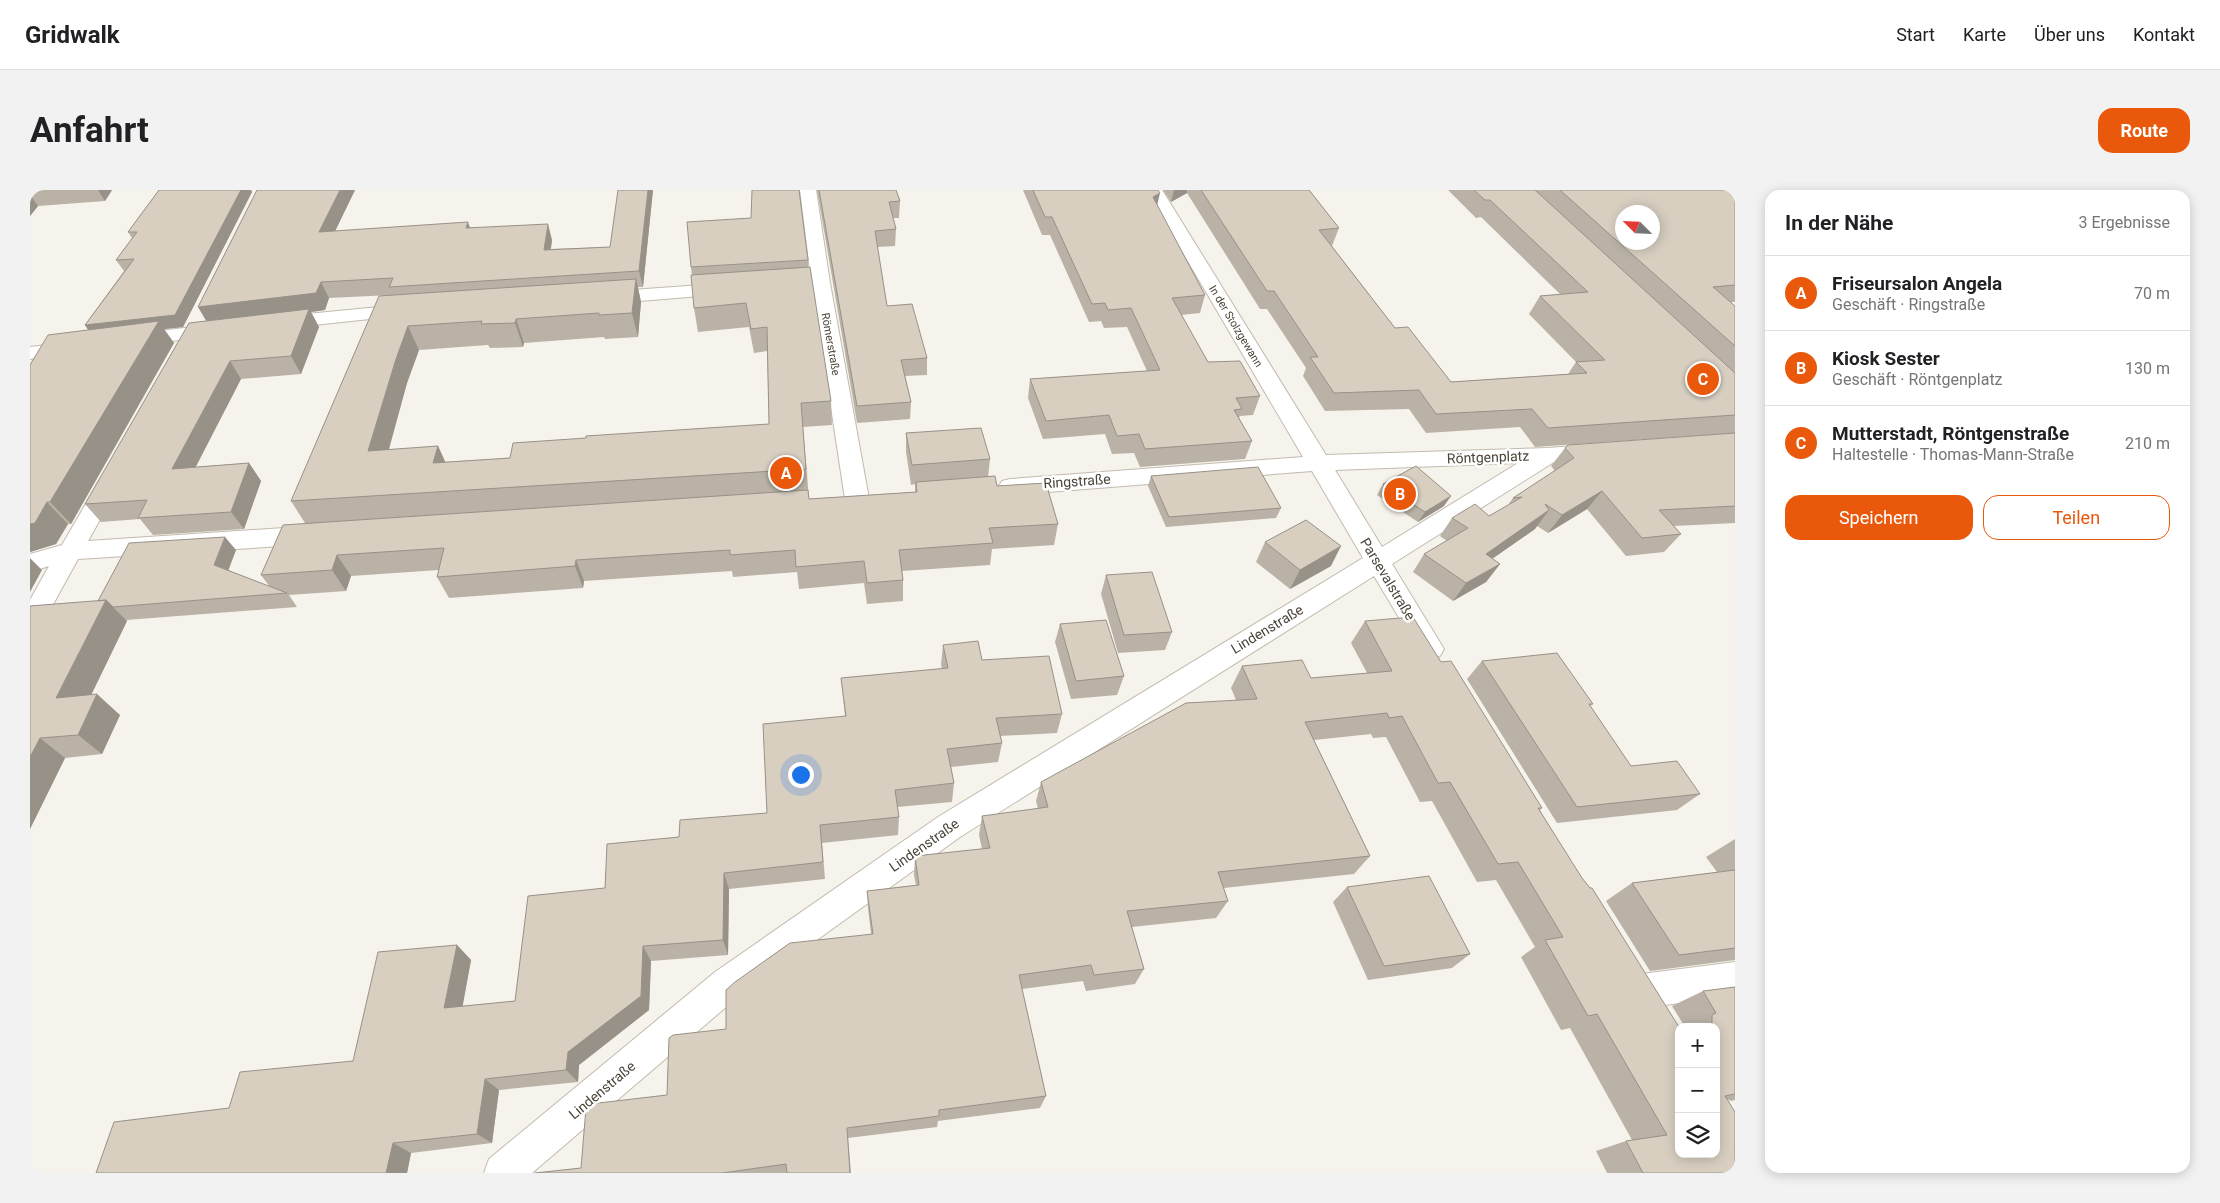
<!DOCTYPE html>
<html lang="de">
<meta charset="utf-8">
<style>
:root{--surface:#fff;--page:#f2f2f2;--text:#202124;--muted:#757577;--line:#e0e0e0;--accent:#ea580c}
body{margin:0;font-family:Roboto,sans-serif;background:var(--page);color:var(--text)}
.controls{position:absolute;right:15px;bottom:15px;display:grid;overflow:hidden;border-radius:10px;box-shadow:0 2px 12px #0003}
.controls button{width:45px;height:45px;display:grid;place-items:center;padding:0;border:0;border-bottom:1px solid var(--line);background:var(--surface);color:var(--text);font:25px sans-serif}
.compass{position:absolute;left:1585px;top:15px;width:45px;height:45px;border-radius:50%;background:var(--surface);box-shadow:0 2px 12px #0003;rotate:294deg}
.you{position:absolute;left:770px;top:584px;width:18px;height:18px;margin:-12px;border:4px solid #fff;border-radius:50%;background:#1a73e8;box-shadow:0 0 0 8px #1a73e833}
.badge{display:grid;place-items:center;width:32px;height:32px;border-radius:50%;background:var(--accent);color:#fff;font-size:16px;font-weight:700}
.pin{position:absolute;translate:-50% -50%;border:2px solid #fff;box-shadow:0 1px 5px #0006}
.list{margin:0;padding:0;list-style:none}
h2{display:flex;justify-content:space-between;align-items:center;height:65px;margin:0;padding:0 20px;font-size:21px}
h2 small{font-size:16px;font-weight:400;color:var(--muted)}
.list li{display:grid;grid-template-columns:32px 1fr auto;gap:15px;align-items:center;box-sizing:border-box;height:75px;padding:0 20px;border-top:1px solid var(--line)}
.list b{display:block;font-size:19px;white-space:nowrap}
.list p{margin:0;font-size:16px;white-space:nowrap;color:var(--muted)}
.list em{font-size:16px;font-style:normal;color:var(--muted)}
.actions{display:flex;gap:10px;padding:15px 20px}
.actions a{flex:1;padding:11px 0;border:1px solid var(--accent);border-radius:15px;text-align:center;font-size:18px;color:var(--accent)}
.actions .main{background:var(--accent);color:#fff}
.icon{flex:none;width:28px;height:28px;fill:none;stroke:currentColor;stroke-width:2;stroke-linecap:round;stroke-linejoin:round}
.map{position:relative;flex:none;width:1705px;height:983px;overflow:hidden;border-radius:15px}
header{display:flex;align-items:center;gap:30px;box-sizing:border-box;height:70px;padding:0 25px;background:var(--surface);border-bottom:1px solid var(--line)}
header strong{font-size:24px}
nav{display:flex;gap:28px;margin-inline-start:auto;font-size:18px}
.intro{display:flex;align-items:center;justify-content:space-between;box-sizing:border-box;height:120px;padding:0 30px}
h1{margin:0;font-size:35px}
.button{padding:12px 22px;border-radius:15px;background:var(--accent);color:#fff;font-size:18px;font-weight:700}
main{display:flex;gap:30px;padding:0 30px}
aside{flex:1;background:var(--surface);border-radius:15px;box-shadow:0 2px 12px #0003}
.map>svg:first-child{display:block}
.lines{fill:none;stroke-linecap:round;stroke-linejoin:round}
.minor-casing{stroke:#c2bbae;stroke-width:2}
.minor{fill:#fff;fill-rule:evenodd}
.wall{fill:#bab2a6}
.shaded-wall{fill:#979187}
.building{fill:#d8cfc1;stroke:#979187;fill-rule:evenodd}
.labels{text-anchor:middle;stroke-width:5;stroke-linejoin:round;paint-order:stroke}
.far-street-label{font-size:11px;fill:#4b4439;stroke:#fff}
.street-label{font-size:14px;fill:#4b4439;stroke:#fff}
</style>
<header>
<strong>Gridwalk</strong>
<nav><a>Start</a><a>Karte</a><a>Über uns</a><a>Kontakt</a></nav>
</header>
<div class="intro"><h1>Anfahrt</h1><a class="button">Route</a></div>
<main>
<div class="map">
<svg width="1705" height="983" viewBox="0 0 1705 983">
<rect width="100%" height="100%" fill="#f6f3ec"/>
<g class="lines">
<g class="minor-casing">
<path id="minor" d="M770,0H786L800,93L839,309L835,315L827,317L819,315L815,309L783,99L745,102L738,100L736,96L738,92L781,88Z
M1116,0H1132L1296,265L1518,258L1568,254L1576,256L1579,261L1576,266L1524,272L1362,374L1414,459L1410,466L1401,469L1392,466L1344,386L930,647L709,806L502,983H454L459,969L685,782L908,627L1333,368L1282,281L980,305L972,303L968,297L972,291L980,289L1273,267ZM1488,273L1352,357L1305,280Z
M700,93L707,95L709,99L707,103L573,114L566,112L563,108L566,104L573,102Z
M380,114L387,116L390,120L387,124L246,139L239,137L236,133L239,129L246,127Z
M189,134L196,136L199,140L196,144L102,156L95,154L92,150L95,146L102,144Z
M45,151L52,153L55,157L52,161L0,169V157Z
M80,283L88,286L92,291L58,351L284,336L293,339L296,345L293,351L284,354L48,369L9,440L0,443V410L19,376L0,382V364L32,355L72,286Z
M1705,772V806L1611,818L1599,813L1594,801L1599,789L1611,784Z"/>
</g>
<use href="#minor" class="minor"/>
</g>
<path class="wall" d="M0,0H82L75,11L8,16L0,26Z
M129,0H221L222,2L153,137L134,139L144,153L41,334H38L26,354L0,362L58,140L55,135L94,81L86,70L102,48L98,42Z
M325,0L305,41L440,38L522,50L521,59L580,57L623,0L613,97H608L611,112L608,147L575,149L574,147L494,153L493,157L460,158L458,155L389,160L377,193L358,260L408,256L415,272L480,268L739,234L737,161L724,163L719,137L668,142L664,118L662,85L661,77L778,70V78L801,211L802,235L773,237L779,309L885,302V294L881,295L876,262V243L960,269L958,287L967,296L1028,334L1024,355L962,359L960,375L872,381L873,390V411L837,414L834,393L769,399L767,382L703,387L702,381L554,391L553,398L419,408L407,387L409,380L321,386L316,401L259,405L267,417L96,430L97,431L61,505L90,525L72,564L35,568L0,639V416L68,411L206,360L198,380L240,397L231,385L275,333L261,311L361,105L299,108L295,120L281,122L289,137L271,184L211,189L165,277L219,273L231,291L214,339L123,345L110,329L71,332L55,314L177,131Z
M787,0H866L870,11L869,28H863L866,39L865,56L847,57L857,116L897,168V185L875,186L881,212L880,229L827,233Z
M993,0H1128L1127,15L1175,105L1170,123L1151,125L1178,172L1230,206L1223,225L1210,226L1209,228L1222,251L1215,269L1110,277L1104,263L1082,264L1075,244L1013,249L998,208L1000,189L1117,181L1097,137L1074,138L1071,131L1059,132L1020,45H1012Z
M1133,0H1279L1309,38L1302,56L1365,138L1421,192L1538,184L1546,172L1499,124L1510,106L1530,104L1451,27L1446,28L1418,0H1705V112H1701L1705,116V243L1505,257L1490,237L1396,243L1379,219L1295,221L1273,186L1276,178L1237,119H1230L1157,3L1141,12Z
M1705,243V333L1644,336L1651,344L1634,362L1596,366L1557,319L1518,343L1507,336L1505,339L1462,369L1470,374L1456,392L1423,411L1383,382L1394,364L1417,351L1410,346L1422,328L1459,326L1478,315L1483,308L1525,281L1521,276L1535,258Z
M1121,286L1251,318L1246,328L1136,337L1118,296Z
M1353,294L1414,316L1388,332L1347,305Z
M1235,352L1301,376L1260,399L1226,372Z
M1076,385L1142,442L1135,460L1088,463L1071,404Z
M1335,431L1411,472L1512,618L1510,620L1686,964V837H1655L1642,816L1673,801L1705,797V910L1701,911L1697,909L1705,983H1577L1566,961L1596,951L1602,950L1540,838L1531,840L1491,767L1505,757L1466,690L1447,692L1402,611L1390,612L1356,547L1343,548L1341,544L1284,550L1340,666L1324,684L1194,698L1198,711L1186,728L1102,737L1114,779L1105,794L1056,801L1053,791L992,799L1016,906L1010,918L908,931L907,937L818,948L821,983H505L551,978L637,905L696,839L841,744L838,718L837,701L886,695L884,685L885,666L952,659L949,645L952,626L1008,619L1006,611L1011,592L1206,510L1201,498L1212,476L1281,488L1337,483L1321,453Z
M1030,434L1094,486L1087,505L1041,509L1025,452Z
M913,455L952,470L1032,524L1027,543L970,546L972,553L968,572L921,577L924,593L922,612L867,617L869,627L868,645L792,653L795,689L699,699L698,765L621,771L619,820L549,875L548,892L469,900L462,953L381,963L377,983H66L199,918L323,871L427,755L441,770L432,816L485,811L575,698L649,647L737,623L815,526L811,488L912,479L911,475Z
M1452,471L1563,514L1560,516L1601,576L1670,604L1647,620L1527,633L1437,489Z
M1705,649V770L1620,781L1576,711L1602,693L1687,682L1676,667Z
M1317,697L1440,764L1422,778L1338,790L1303,712Z"/>
<path class="shaded-wall" d="M68,0H82L75,11Z
M211,0H221L222,2L153,137L134,139L144,153L41,334L20,312L64,148L55,135Z
M310,0H325L297,58L289,42Z
M618,0H623L613,97L609,81Z
M1144,0H1157V3L1141,12Z
M1130,3L1126,20L1123,7Z
M0,5L8,16L0,26Z
M438,32L444,49L436,38Z
M518,34L522,50L518,76L514,60Z
M606,89L611,112L608,147L602,123Z
M291,92L299,108L295,120L281,122L289,137L271,184L261,166L178,134L168,117Z
M486,129L494,153L493,157L485,133Z
M378,136L389,160L377,193L352,285L338,261L366,169Z
M200,171L211,189L156,296L142,279Z
M408,256L419,280L403,273Z
M219,273L231,291L214,339L201,322Z
M1572,301L1557,319L1518,343L1532,325Z
M1421,306L1414,316L1388,332L1395,322Z
M17,312L38,334L26,354L0,362V334Z
M1519,320L1505,339L1443,382L1456,364Z
M195,347L206,360L195,389L184,375Z
M1311,356L1301,376L1260,399L1270,380Z
M307,365L321,386L316,401L302,380Z
M0,368L12,380L0,402Z
M546,370L554,391L553,398L545,376Z
M1470,374L1456,392L1423,411L1436,393Z
M76,410L97,431L50,528L26,508Z
M67,504L90,525L72,564L48,545Z
M10,548L35,568L0,639V567Z
M694,683L699,699L698,765L693,750Z
M427,755L441,770L430,831L414,818Z
M613,756L621,771L619,820L549,875L548,892L536,880L538,862Z
M455,889L469,900L462,953L447,944Z
M363,953L381,963L377,983H356Z"/>
<path class="building" d="M129,0H211L145,125L55,135L104,69L86,70L107,42H98Z
M227,0H310L289,42L438,32L436,38L518,34L514,60L580,57L588,0H618L609,81L359,97L363,88L291,92L286,103L168,117Z
M722,0H769L778,70L661,77L657,32L721,28Z
M789,0H866L870,11L859,12L866,39L845,41L857,116L882,114L897,168L871,170L881,212L827,216Z
M1003,0H1128L1130,3L1123,7L1175,105L1142,108L1178,172L1210,171L1230,206L1206,208L1212,219L1204,220L1222,251L1115,259L1109,244L1087,246L1079,225L1016,231L1000,189L1130,180L1101,118L1078,120L1075,113L1062,114L1022,27H1015Z
M1171,0H1279L1309,38L1289,40L1365,138L1378,137L1421,192L1557,183L1546,172L1575,170L1510,106L1558,102L1460,10H1455L1444,0H1505L1705,183V225L1518,238L1502,219L1406,224L1389,200L1304,203L1280,167H1288L1244,101H1237Z
M1530,0H1705V95L1683,97L1705,116V156ZM1592,22H1622V52H1592Z
M780,77L801,211L771,213L776,279L261,311L349,106L606,89L602,123L569,125V123L486,129L485,133L451,134L452,131L378,136L366,169L338,261L408,256L403,273L480,268L483,253L556,248V246L739,234L737,137L721,139L716,113L664,118L661,85Z
M279,119L261,166L200,171L142,279L219,273L201,322L108,328L117,310L55,314L159,133Z
M129,131L20,312H17L5,333L0,334V175L18,145Z
M951,238L960,269L882,275L876,243Z
M1705,243V316L1629,320L1651,344L1612,348L1572,301L1532,325L1515,314L1519,320L1456,364L1470,374L1436,393L1394,364L1438,338L1422,328L1445,314L1459,326L1492,307L1483,308L1544,268L1535,258L1538,255Z
M1386,276L1421,306L1395,322L1353,294Z
M1228,277L1251,318L1139,327L1121,286Z
M965,286L967,296L1016,293L1028,334L959,338L963,353L869,360L873,390L837,393L834,371L766,377L765,360L700,365V360L546,370L545,376L407,387L414,358L307,365L302,380L231,385L253,335L778,300L779,309L887,302L886,292Z
M1276,330L1311,356L1270,380L1235,352Z
M195,347L184,375L257,403L83,417L76,410L68,411L99,353Z
M1122,382L1142,442L1094,445L1076,385Z
M76,410L26,508L67,504L48,545L10,548L0,567V416Z
M1383,427L1411,472L1421,471L1512,618H1508L1552,688L1560,698H1562L1649,837V964H1686V837H1682V825L1686,823L1673,801L1705,797V904L1695,906L1705,922V983H1613L1596,951L1637,945L1567,824L1558,826L1515,750L1533,747L1488,672L1468,674L1420,592L1408,593L1372,526L1359,528L1357,523L1275,532L1340,666L1188,682L1198,711L1097,721L1114,779L1064,785L1061,775L989,785L1016,906L909,920V926L817,938L820,983H757L756,974L692,983H505L551,978L556,918L560,914L637,905L639,848L643,845L696,839V800L705,792L760,753L843,744L837,701L889,695L885,666L960,658L952,626L1018,617L1011,592L1156,513L1227,509L1212,476L1272,470L1281,488L1362,481L1335,431Z
M1076,430L1094,486L1046,491L1030,434Z
M948,451L952,470L1019,466L1032,524L966,528L972,553L917,559L924,593L865,600L869,627L790,635L793,672L694,683L693,750L613,756L611,806L538,862L536,880L455,889L447,944L363,953L356,983H66L84,932L199,918L210,882L323,871L348,762L427,755L414,818L485,811L498,706L575,698L577,654L649,647L650,630L737,623L733,534L816,526L811,488L918,478L913,455Z
M1527,463L1563,514H1559L1601,576L1647,571L1670,604L1547,617L1452,471Z
M1705,680V758L1649,765L1602,693Z
M1399,686L1440,764L1354,776L1317,697Z"/>
<g class="labels">
<g class="far-street-label">
<text transform="translate(1206 136) rotate(59)" y="4">In der Stolzgewann</text>
<text transform="translate(801 154) rotate(80)" y="4">Römerstraße</text>
</g>
<g class="street-label">
<text transform="translate(1458 267) rotate(-2)" y="5">Röntgenplatz</text>
<text transform="translate(1047 291) rotate(-4)" y="5">Ringstraße</text>
<text transform="translate(1358 389) rotate(59)" y="5">Parsevalstraße</text>
<text transform="translate(1237 439) rotate(-31)" y="5">Lindenstraße</text>
<text transform="translate(894 655) rotate(-35)" y="5">Lindenstraße</text>
<text transform="translate(572 900) rotate(-40)" y="5">Lindenstraße</text>
</g>
</g>
</svg>
<div class="controls">
<button>+</button>
<button>−</button>
<button><svg class="icon" aria-label="layers" viewBox="0 0 24 24"><path d="M12 4l9 5-9 5-9-5zM3 14l9 5 9-5"/></svg></button>
</div>
<svg class="compass" viewBox="-18 -18 36 36"><path d="M0-13l5 13h-10z" fill="#e53935"/><path d="M0 13l5-13h-10z" fill="#757577"/></svg>
<div class="you"></div>
<div class="pin badge" style="left:756px;top:283px">A</div>
<div class="pin badge" style="left:1370px;top:304px">B</div>
<div class="pin badge" style="left:1673px;top:189px">C</div>
</div>
<aside>
<h2>In der Nähe<small>3 Ergebnisse</small></h2>
<ul class="list">
<li><span class="badge">A</span><div><b>Friseursalon Angela</b><p>Geschäft · Ringstraße</p></div><em>70 m</em></li>
<li><span class="badge">B</span><div><b>Kiosk Sester</b><p>Geschäft · Röntgenplatz</p></div><em>130 m</em></li>
<li><span class="badge">C</span><div><b>Mutterstadt, Röntgenstraße</b><p>Haltestelle · Thomas-Mann-Straße</p></div><em>210 m</em></li>
</ul>
<div class="actions"><a class="main">Speichern</a><a>Teilen</a></div>
</aside>
</main>
